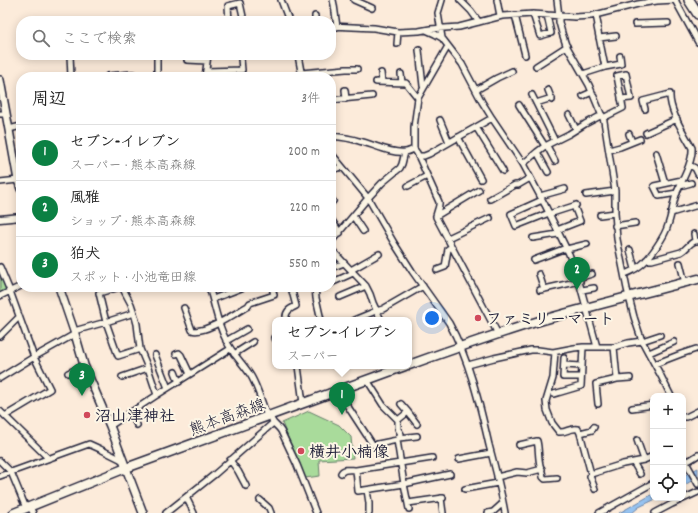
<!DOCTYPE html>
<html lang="ja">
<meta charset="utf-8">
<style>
:root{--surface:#fff;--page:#f6f6f6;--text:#222;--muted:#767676;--line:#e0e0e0;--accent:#0b8043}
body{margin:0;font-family:Dekko,"Klee One",sans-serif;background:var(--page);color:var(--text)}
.controls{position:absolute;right:12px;bottom:12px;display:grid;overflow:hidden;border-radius:8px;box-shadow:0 2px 10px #0003}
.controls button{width:36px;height:36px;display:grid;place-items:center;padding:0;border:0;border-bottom:1px solid var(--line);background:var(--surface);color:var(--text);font:20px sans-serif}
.you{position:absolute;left:432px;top:318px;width:14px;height:14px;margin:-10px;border:3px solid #fff;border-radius:50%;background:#1a73e8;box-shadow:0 0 0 6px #1a73e833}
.badge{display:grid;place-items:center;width:26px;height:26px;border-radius:50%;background:var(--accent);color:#fff;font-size:13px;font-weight:700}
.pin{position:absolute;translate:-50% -33px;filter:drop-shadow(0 1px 2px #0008)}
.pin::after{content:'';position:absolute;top:21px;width:14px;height:12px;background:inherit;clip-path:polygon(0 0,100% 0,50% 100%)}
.popup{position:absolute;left:272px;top:317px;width:140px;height:52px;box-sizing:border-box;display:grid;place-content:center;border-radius:8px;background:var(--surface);filter:drop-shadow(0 1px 3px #0005);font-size:13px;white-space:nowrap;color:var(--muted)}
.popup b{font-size:15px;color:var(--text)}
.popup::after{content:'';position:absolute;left:50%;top:100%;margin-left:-8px;border:8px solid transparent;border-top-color:var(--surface)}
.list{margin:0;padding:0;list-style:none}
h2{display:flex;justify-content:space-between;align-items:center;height:52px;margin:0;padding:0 16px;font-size:17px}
h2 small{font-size:13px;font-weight:400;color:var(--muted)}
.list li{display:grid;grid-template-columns:26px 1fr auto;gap:12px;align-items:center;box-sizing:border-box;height:56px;padding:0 16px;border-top:1px solid var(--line)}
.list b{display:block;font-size:15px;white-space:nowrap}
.list p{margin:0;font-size:13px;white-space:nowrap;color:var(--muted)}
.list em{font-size:13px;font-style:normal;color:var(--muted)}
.icon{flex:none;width:22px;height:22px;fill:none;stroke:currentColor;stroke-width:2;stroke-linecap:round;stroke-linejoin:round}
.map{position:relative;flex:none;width:698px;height:513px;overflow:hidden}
.search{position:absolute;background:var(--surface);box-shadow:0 2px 10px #0003;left:16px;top:16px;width:320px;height:44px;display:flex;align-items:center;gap:10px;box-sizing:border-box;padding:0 14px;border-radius:16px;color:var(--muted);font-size:15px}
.panel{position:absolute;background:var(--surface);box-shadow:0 2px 10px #0003;left:16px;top:72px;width:320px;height:220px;border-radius:16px}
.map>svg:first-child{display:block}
.green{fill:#a9db9b;stroke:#667e6b}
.water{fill:#97c3f0;stroke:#6883a8}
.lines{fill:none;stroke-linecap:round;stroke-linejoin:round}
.minor-casing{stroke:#22223b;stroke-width:8}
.tertiary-casing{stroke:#22223b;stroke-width:9}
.secondary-casing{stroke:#22223b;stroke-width:10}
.primary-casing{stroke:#22223b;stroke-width:11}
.motorway-casing{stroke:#22223b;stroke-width:12}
.minor{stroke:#fcf5e5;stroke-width:5}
.tertiary{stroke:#fcf5e5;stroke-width:6}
.secondary{stroke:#fcf5e5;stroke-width:7}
.primary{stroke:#fcf5e5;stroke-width:8}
.motorway{stroke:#fcf5e5;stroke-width:9}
.poi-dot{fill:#d1495b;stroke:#fcf5e5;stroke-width:1.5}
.labels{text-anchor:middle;stroke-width:4;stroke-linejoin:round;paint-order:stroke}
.poi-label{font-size:16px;font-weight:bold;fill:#22223b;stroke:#fcf5e5;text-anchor:start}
.street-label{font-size:16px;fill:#22223b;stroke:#fcf5e5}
</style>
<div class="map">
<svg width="698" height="513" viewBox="0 0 698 513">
<rect width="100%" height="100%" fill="#fcebda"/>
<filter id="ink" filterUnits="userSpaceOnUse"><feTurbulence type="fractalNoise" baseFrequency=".025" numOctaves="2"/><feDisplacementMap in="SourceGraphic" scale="8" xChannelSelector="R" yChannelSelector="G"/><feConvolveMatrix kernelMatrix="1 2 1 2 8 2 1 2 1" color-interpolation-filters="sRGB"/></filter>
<g filter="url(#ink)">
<path class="green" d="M0,273L7,290L0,294Z
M309,411L339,425L351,437L353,458L319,460L320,476L305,478L282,423Z"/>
<path class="water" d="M698,468V477L683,486V476Z
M653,494V498H658L639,507L632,513H619Z"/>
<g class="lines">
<g class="minor-casing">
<path id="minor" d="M281,0L289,21
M333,0L334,5L337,27
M354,0L372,8
M442,0L438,13L442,38L462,64L482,102L492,118L523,164L545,205L569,254L578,278L597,347
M460,0L471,11L479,22
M497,0L500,16
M557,0L559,16V22L562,33L566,45L589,85L604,121L615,191V213L617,239L627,289L634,317L642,341L661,376L671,396
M675,0L698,42
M533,14L540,36L551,33L547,15
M515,15L525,55
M596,15L598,25L597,27L605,67L621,64L620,56
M315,16V21
M229,21L228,6L240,3L244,21
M635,24L668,23
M331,26L374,28L398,32L419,31L430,29L459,27L502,16L533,14L575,17L591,16L638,4L657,1L676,0
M426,30L435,34L442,38
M599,38L616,36
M397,44L398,32
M448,46L418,98L414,127V149L417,153L439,202C440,207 436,212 436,217L498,334
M419,50L423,86
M70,55L71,77
M298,55L302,77
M187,60L207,61
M536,66L567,46
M206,71L242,70L241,59
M301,73L346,69H357
M381,73L382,82
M401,74L402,83
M583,74L605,67
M108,76L133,74L134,77
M157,77V55
M205,77L208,55
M376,82L406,83L418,98
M345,90L346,99
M476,90L497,78L512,71
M548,90L552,100
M532,95L555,141
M583,96L592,92
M331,100L372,96
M536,103L552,98
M519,105L545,146
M0,114H6
M569,115L576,129
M603,118L623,108L617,76L626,74L631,98L621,99
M440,120L449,142
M476,127L503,171
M9,129L21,126
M646,133L677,119
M629,134L632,142
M331,136C341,137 350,138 359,141C373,144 391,154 405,152C408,152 411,150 414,149
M458,137L481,179
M547,146L555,161
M609,150L620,147L640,139
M537,152L548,172
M331,153L368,198L394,243L412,271L449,323C469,359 480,405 489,445C495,467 501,490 505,513
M656,153L665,183
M418,156H424L429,154L492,118
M523,164L537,152L545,146L569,134L585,124L602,115
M689,165L695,168L698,174
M331,170L342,167
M0,182L18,180
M408,186L427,176
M680,186L691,183
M677,193L659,196L654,186L682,180
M586,195L615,191
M540,196L565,189
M490,199L515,185H518L530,178
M542,200L511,214L516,226L549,213
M331,203L333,201
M671,213L698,205
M549,214L574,206
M600,215L615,213
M353,216L363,231
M436,216L479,190
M331,219L340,233
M615,226L635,223
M557,230L580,221L574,206L576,205
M694,234L695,241H697
M448,238L490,218
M533,238L558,234
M331,242L368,198L382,183L400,168L402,164L405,152
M331,249L366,286L370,294L373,303L381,320
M567,249L587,244
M630,250L635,269
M534,260L566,248
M646,260H652L681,252C687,249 688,244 695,241
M680,263L685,283
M0,267L10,291L34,357L50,389L5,416
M331,268L344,263
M351,270L379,254
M437,270L445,267L448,249L452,247
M539,274L544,289
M625,274C630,272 636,269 641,265C650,258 665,236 668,225C672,214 673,202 677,192C683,179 693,161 692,148C684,133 669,111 670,94L643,101L645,109
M578,278L592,274
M331,283L353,273
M120,287L99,293L106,322L118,356L140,349
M209,287C215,305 217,323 226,340C232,354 243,363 251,376C257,386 263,405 267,416
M315,287L316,298L321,320
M540,290L580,281
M582,290L594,288
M0,296L21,286
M340,297L366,286
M213,299L244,287
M184,308L192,330C204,335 237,312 248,306L250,303L274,295L272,287
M134,313L137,324L140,349L148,368L157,395
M286,320C285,312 289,309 296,306L292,291
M354,320L376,311L383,309L423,286
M74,331L106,322L134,313L131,304L122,287
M0,336L19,317
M274,338H275
M226,341L247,329
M555,352L553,378L546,401L547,410L552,423L559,432C566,433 571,427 578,429L580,433
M649,353L674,342
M176,354L179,353L181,355L190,374
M234,354L253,342
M155,355L168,388
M564,358L563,377H581
M655,364L681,354L696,349
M468,365L494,358L531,350H538L553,352L574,348L583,347H614L628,343L642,341L660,335
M564,365L581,366
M298,366L303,403
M175,372L179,382
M68,373L84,365
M122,377L148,368
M0,378L34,357L75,334
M617,379L630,378
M369,383L383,405L398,420V429L401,434L397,440
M339,393L373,445L397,440L404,484L450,474
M554,394L581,386L583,347
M598,404L596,384L617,379L614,347
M632,408L653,405
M0,411L48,458
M130,412L137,425
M408,412L417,424
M683,417H686L698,411
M272,420C273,424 278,426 281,431L297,465L316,513
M398,420L408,412L401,404
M110,426L157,395L230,349
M594,427L592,430L580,433L591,474L623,464L644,460L653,456
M399,438L417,436
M637,440L644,460
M519,445L537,441C539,449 538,457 540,465C541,469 543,473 543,477L545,479L557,478
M683,457L698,484
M459,459L491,453
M230,460L238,471L246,486
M0,461L11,472L26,508
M685,461L690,460L698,455
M633,462L640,474
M341,473C344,468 351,470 356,470
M591,474L590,476L595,489
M0,476L89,444L100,449L122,460
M497,477L517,472L527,473L542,469
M465,489L498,483
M367,490L369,503V513
M186,497L194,513
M441,498L443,513
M260,500L269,508L271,513
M408,503L443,498
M30,507L33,513
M409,509L404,484L358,491L356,470L432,458
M166,513L215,474L273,423
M488,513L493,512L503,503
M599,513L653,483
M655,513L672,504L698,492"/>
</g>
<g class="tertiary-casing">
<path id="tertiary" d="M0,219L21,217"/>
</g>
<g class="secondary-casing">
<path id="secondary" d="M0,80L18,180L21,189
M59,287L75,334L84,365L110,426L143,513"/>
</g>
<g class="primary-casing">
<path id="primary" d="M409,365C451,350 493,335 536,322C590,306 644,293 698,279
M14,513L126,468L405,366"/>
</g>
<g class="motorway-casing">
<path id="motorway" d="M689,0L698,14"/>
</g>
<use href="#minor" class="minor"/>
<use href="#tertiary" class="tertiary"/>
<use href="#secondary" class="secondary"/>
<use href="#primary" class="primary"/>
<use href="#motorway" class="motorway"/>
</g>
</g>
<g class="poi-dot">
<circle cx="478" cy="318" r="4"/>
<circle cx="87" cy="415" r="4"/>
<circle cx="301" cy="451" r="4"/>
</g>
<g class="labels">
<g class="poi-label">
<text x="486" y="324">ファミリーマート</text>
<text x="95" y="421">沼山津神社</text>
<text x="309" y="457">横井小楠像</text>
</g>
<g class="street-label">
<text transform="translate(227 416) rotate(-20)" y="6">熊本高森線</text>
</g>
</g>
</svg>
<div class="controls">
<button>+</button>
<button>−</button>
<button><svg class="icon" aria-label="locate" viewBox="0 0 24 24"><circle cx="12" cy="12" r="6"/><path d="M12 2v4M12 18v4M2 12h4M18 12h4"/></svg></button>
</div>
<div class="you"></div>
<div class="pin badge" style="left:342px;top:415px">1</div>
<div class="popup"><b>セブン-イレブン</b>スーパー</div>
<div class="pin badge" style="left:577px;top:290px">2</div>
<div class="pin badge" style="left:82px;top:396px">3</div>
<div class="search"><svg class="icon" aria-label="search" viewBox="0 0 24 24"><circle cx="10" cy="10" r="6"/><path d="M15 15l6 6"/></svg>ここで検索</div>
<section class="panel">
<h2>周辺<small>3件</small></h2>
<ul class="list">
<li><span class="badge">1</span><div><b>セブン-イレブン</b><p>スーパー · 熊本高森線</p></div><em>200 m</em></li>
<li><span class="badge">2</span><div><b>風雅</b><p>ショップ · 熊本高森線</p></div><em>220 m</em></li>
<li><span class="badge">3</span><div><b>狛犬</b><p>スポット · 小池竜田線</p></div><em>550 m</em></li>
</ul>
</section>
</div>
